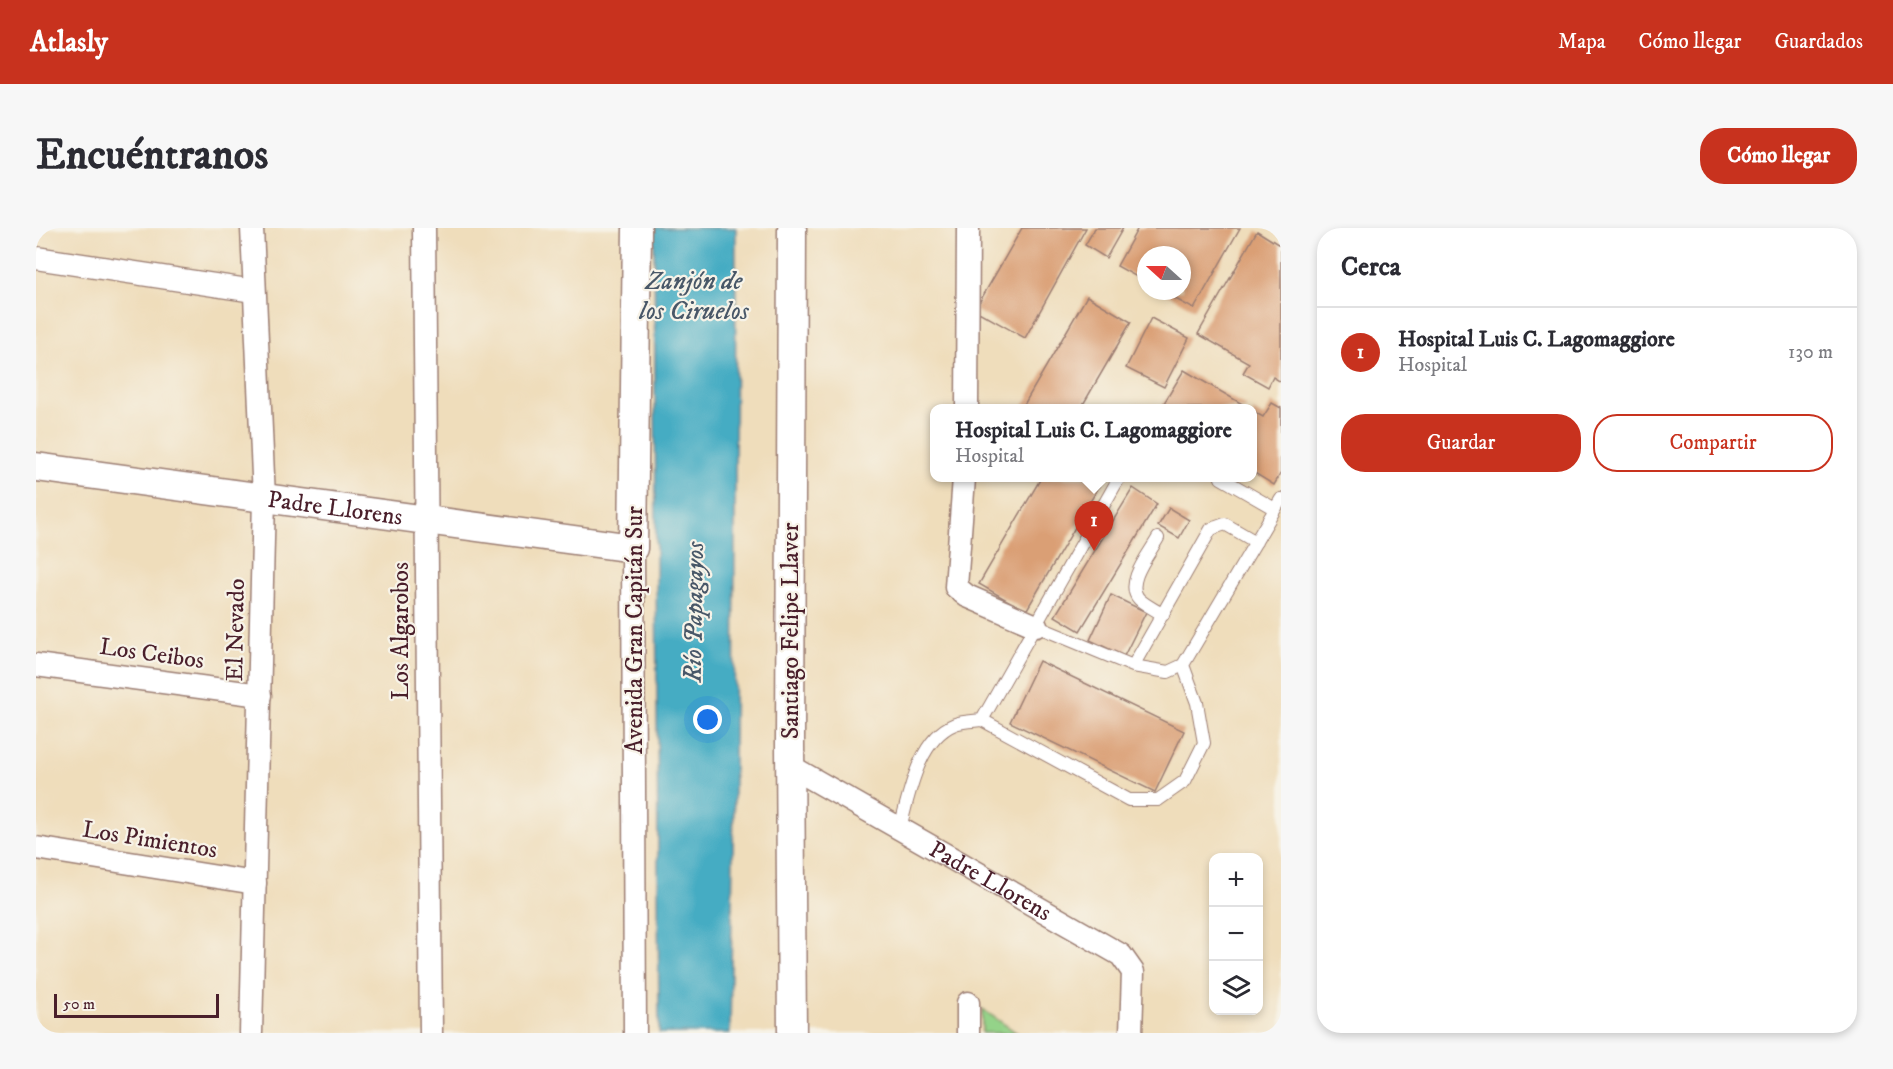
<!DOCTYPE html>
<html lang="es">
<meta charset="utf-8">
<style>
:root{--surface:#fff;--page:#f7f7f7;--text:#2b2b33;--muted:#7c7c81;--line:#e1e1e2;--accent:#c8321e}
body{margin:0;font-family:"IM FELL DW Pica",serif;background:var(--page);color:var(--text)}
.controls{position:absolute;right:18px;bottom:18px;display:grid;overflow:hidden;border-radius:12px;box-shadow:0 3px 9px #0003}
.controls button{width:54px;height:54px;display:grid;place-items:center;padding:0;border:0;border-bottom:2px solid var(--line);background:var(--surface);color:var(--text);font:30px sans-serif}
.compass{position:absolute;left:1101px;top:18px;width:54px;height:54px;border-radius:50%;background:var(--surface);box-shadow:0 3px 9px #0003;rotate:291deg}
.scale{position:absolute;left:18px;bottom:15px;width:165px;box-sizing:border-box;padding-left:6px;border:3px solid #4a1f2b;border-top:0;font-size:16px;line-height:21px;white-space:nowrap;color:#4a1f2b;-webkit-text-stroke:4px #f7f3e8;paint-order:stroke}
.you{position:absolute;left:672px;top:492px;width:21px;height:21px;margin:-15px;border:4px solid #fff;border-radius:50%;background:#1a73e8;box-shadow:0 0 0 9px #1a73e833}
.badge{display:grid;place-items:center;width:39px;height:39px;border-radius:50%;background:var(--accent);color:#fff;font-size:20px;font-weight:700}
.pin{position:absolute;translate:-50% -50px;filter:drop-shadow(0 2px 3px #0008)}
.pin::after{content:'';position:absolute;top:32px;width:21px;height:18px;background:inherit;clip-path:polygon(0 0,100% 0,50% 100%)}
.popup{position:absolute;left:894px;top:176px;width:327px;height:78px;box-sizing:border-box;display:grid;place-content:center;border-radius:12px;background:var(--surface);filter:drop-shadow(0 2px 4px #0005);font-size:20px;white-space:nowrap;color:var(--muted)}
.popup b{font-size:22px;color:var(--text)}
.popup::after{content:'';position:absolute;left:50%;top:100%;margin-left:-12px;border:12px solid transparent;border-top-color:var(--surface)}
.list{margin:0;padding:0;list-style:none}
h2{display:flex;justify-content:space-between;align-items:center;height:78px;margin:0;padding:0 24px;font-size:26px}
h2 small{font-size:20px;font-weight:400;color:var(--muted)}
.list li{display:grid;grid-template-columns:39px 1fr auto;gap:18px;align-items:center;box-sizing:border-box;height:90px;padding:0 24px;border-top:2px solid var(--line)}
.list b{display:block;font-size:22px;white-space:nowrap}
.list p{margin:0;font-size:20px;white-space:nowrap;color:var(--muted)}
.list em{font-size:20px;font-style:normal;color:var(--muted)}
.actions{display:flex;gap:12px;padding:18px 24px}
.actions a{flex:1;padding:14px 0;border:2px solid var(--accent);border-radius:24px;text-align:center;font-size:21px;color:var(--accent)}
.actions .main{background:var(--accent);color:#fff}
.icon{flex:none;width:33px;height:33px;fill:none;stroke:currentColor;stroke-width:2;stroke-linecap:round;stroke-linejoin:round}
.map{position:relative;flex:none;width:1245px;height:805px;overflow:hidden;border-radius:24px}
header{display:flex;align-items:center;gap:36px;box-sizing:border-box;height:84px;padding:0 30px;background:var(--accent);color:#fff}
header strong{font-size:28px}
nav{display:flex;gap:33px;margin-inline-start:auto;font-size:21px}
.intro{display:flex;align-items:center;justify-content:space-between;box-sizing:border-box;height:144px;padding:0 36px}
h1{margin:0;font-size:42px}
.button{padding:15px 27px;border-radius:24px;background:var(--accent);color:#fff;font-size:21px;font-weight:700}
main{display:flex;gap:36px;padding:0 36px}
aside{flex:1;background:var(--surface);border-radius:24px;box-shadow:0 3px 9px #0003}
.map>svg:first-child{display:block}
.green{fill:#94d389;stroke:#6f795a;stroke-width:1.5}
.water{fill:#44acc3;stroke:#476677;stroke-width:1.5}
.building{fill:#da9f74}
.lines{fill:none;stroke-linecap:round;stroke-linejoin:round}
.service-casing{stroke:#9c7e73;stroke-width:14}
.minor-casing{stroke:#9c7e73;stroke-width:25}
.tertiary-casing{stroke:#9c7e73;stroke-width:31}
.service{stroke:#fff;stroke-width:12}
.minor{stroke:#fff;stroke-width:22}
.tertiary{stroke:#fff;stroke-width:28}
.labels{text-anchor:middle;stroke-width:4.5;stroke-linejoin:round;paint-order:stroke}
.street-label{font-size:24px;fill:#4a1f2b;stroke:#f7f3e8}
.water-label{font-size:26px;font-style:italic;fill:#485768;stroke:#f7f3e8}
</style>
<header>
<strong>Atlasly</strong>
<nav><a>Mapa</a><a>Cómo llegar</a><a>Guardados</a></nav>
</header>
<div class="intro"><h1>Encuéntranos</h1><a class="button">Cómo llegar</a></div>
<main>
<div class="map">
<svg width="1245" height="805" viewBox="0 0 1245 805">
<rect width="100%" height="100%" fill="#f7f3e8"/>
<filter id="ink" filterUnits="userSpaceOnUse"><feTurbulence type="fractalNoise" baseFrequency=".0167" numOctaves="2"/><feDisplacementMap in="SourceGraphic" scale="12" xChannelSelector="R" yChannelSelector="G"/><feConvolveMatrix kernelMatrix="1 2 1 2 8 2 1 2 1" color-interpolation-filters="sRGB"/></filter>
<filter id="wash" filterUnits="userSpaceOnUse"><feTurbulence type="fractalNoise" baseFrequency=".008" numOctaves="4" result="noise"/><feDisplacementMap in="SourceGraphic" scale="24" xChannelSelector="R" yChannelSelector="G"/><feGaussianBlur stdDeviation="1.35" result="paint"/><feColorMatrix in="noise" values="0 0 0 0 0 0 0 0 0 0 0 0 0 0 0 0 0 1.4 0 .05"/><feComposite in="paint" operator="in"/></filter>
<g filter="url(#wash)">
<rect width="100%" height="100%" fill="#efddbb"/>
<path class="green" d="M946,781L981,805H946Z"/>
<path class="water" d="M618,0H700L698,570L694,805H623Z"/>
<g id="blocks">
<path class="building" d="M986,0H1050L989,110L939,82Z
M1059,0H1087L1070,30L1049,17Z
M1102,0H1204L1158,81L1125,63H1146V27H1110V54L1081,38Z
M1221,3L1245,18V154L1237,149L1232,159L1207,145L1213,135L1162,106Z
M1051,68L1095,94L1045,180H986Z
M1115,90L1153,110L1128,159L1090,140Z
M1148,142L1213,180H1125Z
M1236,175L1245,180V245L1238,257L1217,244V183L1227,189Z
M1005,250H1068L990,383L943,356Z
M1097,260L1121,276L1044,403L1019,388Z
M1133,280L1153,292L1143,310L1122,298Z
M1075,367L1110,384L1088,428L1054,412Z
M1003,433L1148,503L1119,564L974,494Z"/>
</g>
</g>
<g filter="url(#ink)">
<use href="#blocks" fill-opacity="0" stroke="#9c7e73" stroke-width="1.5"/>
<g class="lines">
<g class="service-casing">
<path id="service" d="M1185,250L1239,281
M1122,310C1114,325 1088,355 1103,371C1109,377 1120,382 1127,387
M1000,398L1097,438L1132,444L1147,437L1245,271
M1097,438L1175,301L1189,296L1220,314
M946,492L1093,572H1122L1149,553L1168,515L1161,475L1147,437
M864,600C873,567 882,511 919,496C927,493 938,493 946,492L1083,250"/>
</g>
<g class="minor-casing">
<g id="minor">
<path d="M388,0L395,805"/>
<path d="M0,30L218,63"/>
<path d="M931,180L932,0"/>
<path d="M928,250L920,359L931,368L1000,398"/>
<path d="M597,320L599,805"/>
<path d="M0,437L224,467"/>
<path id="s1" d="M754,538L1085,727L1097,744L1095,805"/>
<path d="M0,620L219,655"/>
<path d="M215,805L228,270L216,0"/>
<path d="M932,805V775"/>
</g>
</g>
<g class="tertiary-casing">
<g id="tertiary">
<path d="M756,0L754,516L756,805"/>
<path id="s2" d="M0,239L597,320L601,0"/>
</g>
</g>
<use href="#service" class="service"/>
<use href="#minor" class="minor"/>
<use href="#tertiary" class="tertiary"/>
</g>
</g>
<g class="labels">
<g class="street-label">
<text dy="8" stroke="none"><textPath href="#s2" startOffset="302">Padre Llorens</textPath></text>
<text transform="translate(199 402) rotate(-89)" y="8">El Nevado</text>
<text transform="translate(598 402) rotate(-90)" y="8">Avenida Gran Capitán Sur</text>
<text transform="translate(364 403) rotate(-90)" y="8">Los Algarobos</text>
<text transform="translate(754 403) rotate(-90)" y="8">Santiago Felipe Llaver</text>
<text transform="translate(116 425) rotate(8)" y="8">Los Ceibos</text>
<text transform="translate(114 611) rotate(9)" y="8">Los Pimientos</text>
<text dy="8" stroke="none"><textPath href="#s1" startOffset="231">Padre Llorens</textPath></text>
</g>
<g class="water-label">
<text x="658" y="61">Zanjón de<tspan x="658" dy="30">los Ciruelos</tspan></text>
<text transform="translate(657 384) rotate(-89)" y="9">Río Papagayos</text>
</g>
</g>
</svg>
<div class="controls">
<button>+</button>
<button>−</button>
<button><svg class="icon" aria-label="layers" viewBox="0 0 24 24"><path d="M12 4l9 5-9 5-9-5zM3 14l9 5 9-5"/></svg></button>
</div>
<svg class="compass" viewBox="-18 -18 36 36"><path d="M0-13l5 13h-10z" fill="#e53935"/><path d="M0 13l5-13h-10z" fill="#7c7c81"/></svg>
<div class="scale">50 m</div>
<div class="you"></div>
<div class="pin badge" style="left:1058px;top:323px">1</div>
<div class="popup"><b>Hospital Luis C. Lagomaggiore</b>Hospital</div>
</div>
<aside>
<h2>Cerca<small></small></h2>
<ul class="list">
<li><span class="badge">1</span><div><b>Hospital Luis C. Lagomaggiore</b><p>Hospital</p></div><em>130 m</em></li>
</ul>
<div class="actions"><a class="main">Guardar</a><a>Compartir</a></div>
</aside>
</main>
